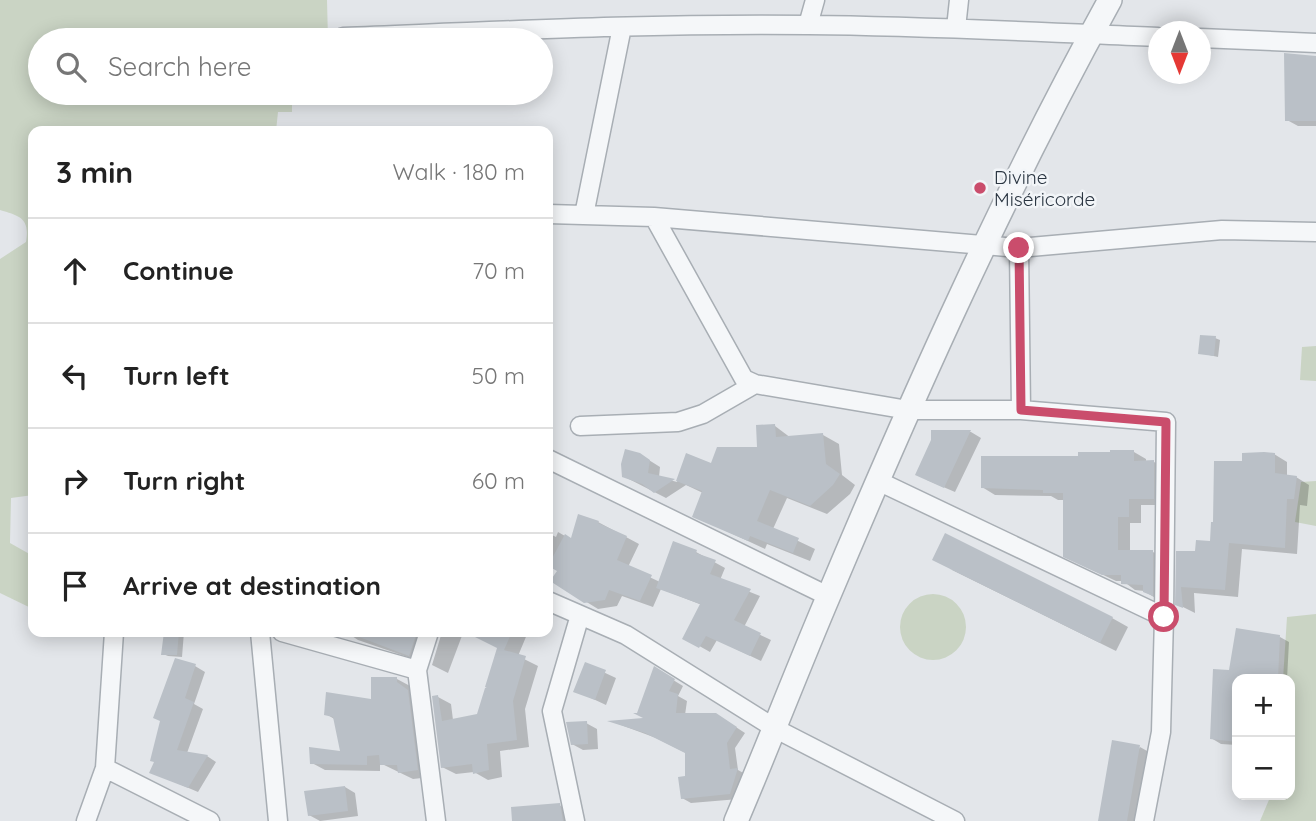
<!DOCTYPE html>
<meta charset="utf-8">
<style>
:root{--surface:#fff;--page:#f2f2f2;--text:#222;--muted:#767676;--line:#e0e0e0}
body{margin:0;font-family:Quicksand,sans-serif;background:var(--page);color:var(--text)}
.controls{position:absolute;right:21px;bottom:21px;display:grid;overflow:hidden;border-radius:14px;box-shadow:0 4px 18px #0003}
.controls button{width:63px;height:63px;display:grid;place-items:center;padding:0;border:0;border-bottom:2px solid var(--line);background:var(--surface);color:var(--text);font:35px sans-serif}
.compass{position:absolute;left:1148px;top:21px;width:63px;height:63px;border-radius:50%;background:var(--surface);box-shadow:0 4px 18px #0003;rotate:180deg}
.stop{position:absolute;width:21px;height:21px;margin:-16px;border:5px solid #ca4d6c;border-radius:50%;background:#fff}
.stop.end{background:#ca4d6c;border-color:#fff;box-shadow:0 2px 7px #0008}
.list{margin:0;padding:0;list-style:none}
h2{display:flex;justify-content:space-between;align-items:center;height:91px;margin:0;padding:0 28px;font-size:30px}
h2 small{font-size:23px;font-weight:400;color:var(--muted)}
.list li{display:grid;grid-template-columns:46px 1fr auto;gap:21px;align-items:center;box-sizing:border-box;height:105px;padding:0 28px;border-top:2px solid var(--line)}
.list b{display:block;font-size:26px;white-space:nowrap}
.list em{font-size:23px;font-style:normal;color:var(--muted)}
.icon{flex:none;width:38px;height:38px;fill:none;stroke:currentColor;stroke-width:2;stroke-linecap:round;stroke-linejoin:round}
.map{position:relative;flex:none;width:1316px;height:821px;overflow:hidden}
.search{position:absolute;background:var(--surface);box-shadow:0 4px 18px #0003;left:28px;top:28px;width:525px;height:77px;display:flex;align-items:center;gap:18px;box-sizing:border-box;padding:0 24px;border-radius:38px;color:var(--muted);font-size:26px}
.panel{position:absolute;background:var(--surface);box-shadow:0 4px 18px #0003;left:28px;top:126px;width:525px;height:511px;border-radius:14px}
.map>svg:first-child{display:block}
.green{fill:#cad4c4}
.shadow{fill:#0003}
.building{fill:#bac0c7}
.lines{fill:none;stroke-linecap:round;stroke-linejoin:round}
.minor-casing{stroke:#a8aeb4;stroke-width:21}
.tertiary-casing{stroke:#a8aeb4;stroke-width:26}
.minor{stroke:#f5f7f9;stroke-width:18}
.tertiary{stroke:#f5f7f9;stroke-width:23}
.route{stroke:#ca4d6c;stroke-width:9}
.poi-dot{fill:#ca4d6c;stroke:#f2f5f8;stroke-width:2.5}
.labels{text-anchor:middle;stroke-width:5;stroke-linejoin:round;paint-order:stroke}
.poi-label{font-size:19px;fill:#2b3642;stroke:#f2f5f8;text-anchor:start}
</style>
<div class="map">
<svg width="1316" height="821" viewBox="0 0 1316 821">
<rect width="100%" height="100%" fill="#e3e6ea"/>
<path class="green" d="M0,0H327L328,40H40V93H292V112H278L276,131H33V495L11,498L10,543L33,556V609L0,593V259L26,242C30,218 20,216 0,210Z
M1316,346V381L1300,380L1302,347Z
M1316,481V526L1295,522L1301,482Z
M900 627a33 33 0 1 1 66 0a33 33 0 1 1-66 0Z
M1316,614V821H1260L1271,795H1290V679H1283L1287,617Z"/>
<path class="shadow" d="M1316,57V126H1298L1287,120Z
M1215,338L1220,340L1218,357L1200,353Z
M775,426L791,438L823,435L839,444L842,475L855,485L850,494L827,514L787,498L773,529L815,549L810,561L767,544L765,549L694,516L703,493L686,485L666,498L623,476L644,457L660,467L659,477L677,482L687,456L712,465L759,449Z
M932,432H971L981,438L955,492L927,480Z
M1134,452L1146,459V462H1154L1166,469V505H1141V523H1130V552H1153L1165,559L1157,599L1144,591L1135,590L1123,581H1116L1078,563L1065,500H1058L1051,496L995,495L982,487L1080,458Z
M1274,454L1287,462V476L1296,477L1309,485L1307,506L1300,505L1297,554L1242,549L1238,597L1194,593L1195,613L1177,604L1178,552H1197L1212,543L1244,463Z
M548,476L552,479L548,488Z
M598,522L639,544L628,567L660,582L696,552L725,568L720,580L760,596L744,627L771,640L761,661L717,640L710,652L685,638L702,605L661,589L653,607L622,596L617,606L598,609L585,601L559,571L548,565V533L556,537L558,532L572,540Z
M950,569L1112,618L1128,627L1116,651Z
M166,632H184L182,657L168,656L163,654Z
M346,632H433L422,662L358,640Z
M442,632L463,633L448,673L432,665Z
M478,632H528L518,656L538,666L525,709L529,747L500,751L502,777L488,780L474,772L456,774L442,767L438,697L451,704L453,720L478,715L499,648L477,636Z
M1280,637L1289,642L1287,679H1237V745L1221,744L1211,738L1231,671Z
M586,664L616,678L606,705L576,691Z
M195,666L205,672L194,704L203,709L187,753L207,756L216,762L198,792L151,772Z
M655,669L683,686L678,696L687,701L685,715L725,720L745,733L735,748L738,770L747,775L739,799L691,803L682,798L686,778V753L656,738L613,722L648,719Z
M397,679L410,686V692L421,700L431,777L413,779L380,763V771L325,770L312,763L342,753L336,720L326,714L373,701Z
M1290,705L1294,707V723H1290Z
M586,723L597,729L598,749L583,750L572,744Z
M1140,747L1156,756L1144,821H1099Z
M345,787L355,793L358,816L320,821L309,815Z
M559,805L570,811L572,821H514Z"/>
<path class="building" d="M1284,53L1316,56V121H1285Z
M1200,335L1216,336L1214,356L1198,354Z
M775,424L776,437L823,433L826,464L840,474L833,485L810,506L770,490L757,521L799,538L793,553L750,536L748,541L692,517L702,491L676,481L686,453L711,463L717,447H757L756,425Z
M931,430H971L944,488L915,475L931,440Z
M625,449L640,453L650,460L648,473L675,479L654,493L642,484L622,477L621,464Z
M1110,450H1134V461L1154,460V499H1129V517H1118V550H1153V596L1143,592V585L1121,584V575H1102L1063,557V493H1043V490L981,488V456H1078V452H1110Z
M1264,452L1275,453V473L1297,476L1294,499H1287L1285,548L1229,543L1225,590L1181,587L1183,608L1175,605L1176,551H1195L1196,540L1210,541L1211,522H1213L1214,461H1242V453Z
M578,514L599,521L598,523L627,536L617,560L652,575L640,601L609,590L605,600L584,603L550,581L557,571L548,566L565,534L571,538Z
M945,533L1113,617L1100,643L932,560Z
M673,541L697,550L696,553L716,560L710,574L751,589L734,620L761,633L750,656L706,636L699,648L682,639L700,604L656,588Z
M1236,628L1280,635L1278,679H1237V742L1210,739L1213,669L1229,670Z
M164,632H179L177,655H161Z
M346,632H417L409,656Z
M465,632H512L504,650L526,656L513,701L517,740L487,744L489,770L473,774L472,764L441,768L432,696L438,695L442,721L477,714L485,688L487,687H485L497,648Z
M175,658L196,664L185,698L194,702L177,750L208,755L188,788L149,773L154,762L150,761L160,721L153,718Z
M585,662L606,670L595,700L573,692Z
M654,666L675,679L669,691L678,694L676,713H716L737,727L727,743L730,769L738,768L730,794L681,799L678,777L685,776V753L645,733L607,721L643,718L633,713H637Z
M371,677H397V682L408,690L418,770L398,773L397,765H380L379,755L367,756V765L310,764L309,747L340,751L333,717L324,715L326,692L371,699Z
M587,721L588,744L571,745L566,722Z
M1112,740L1140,745L1127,821H1098Z
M345,786L348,811L308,816L304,791Z
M560,803L563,821H512L511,807Z"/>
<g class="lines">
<g class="minor-casing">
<path id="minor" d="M808,25L815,0
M956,28L959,0
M343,37C498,31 654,23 809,25C926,26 1042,32 1158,37
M1200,38L1316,43
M548,214L654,217L1019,248L1222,230L1316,232
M584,215L622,27
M654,217L744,379L755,384L908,410H1021L1166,422L1164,617L1161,732L1144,821
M1019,248L1021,410
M580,426L678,422L703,414L755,384
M548,459L828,596
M878,481L1164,617
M548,601L626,635L776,729L955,821
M260,632L278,821
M282,632L417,670
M429,632L417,670L436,821
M105,768L210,821
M86,821L105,768L114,632
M575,821L552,711L580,615"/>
</g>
<g class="tertiary-casing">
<path id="tertiary" d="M736,821C768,746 797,670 829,595C914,393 1004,192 1110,0"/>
</g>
<use href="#minor" class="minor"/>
<use href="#tertiary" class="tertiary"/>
</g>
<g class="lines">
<path class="route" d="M1019,248L1021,410L1166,422L1164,617"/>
</g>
<circle class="poi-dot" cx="980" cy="188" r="7"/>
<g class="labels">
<g class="poi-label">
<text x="994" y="184">Divine<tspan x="994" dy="22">Miséricorde</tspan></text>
</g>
</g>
</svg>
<div class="controls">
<button>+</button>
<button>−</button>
</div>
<svg class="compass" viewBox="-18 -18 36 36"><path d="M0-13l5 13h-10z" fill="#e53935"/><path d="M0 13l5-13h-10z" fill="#767676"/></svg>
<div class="stop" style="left:1164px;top:617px"></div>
<div class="stop end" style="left:1019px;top:248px"></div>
<div class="search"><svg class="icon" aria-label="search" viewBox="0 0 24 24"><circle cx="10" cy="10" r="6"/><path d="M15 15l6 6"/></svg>Search here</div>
<section class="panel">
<h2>3 min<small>Walk · 180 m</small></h2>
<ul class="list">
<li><svg class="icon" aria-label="ahead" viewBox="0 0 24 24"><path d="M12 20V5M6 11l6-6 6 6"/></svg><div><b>Continue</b></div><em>70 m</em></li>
<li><svg class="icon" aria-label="left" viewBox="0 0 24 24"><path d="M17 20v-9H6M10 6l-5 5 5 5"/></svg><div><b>Turn left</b></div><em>50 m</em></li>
<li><svg class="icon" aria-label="right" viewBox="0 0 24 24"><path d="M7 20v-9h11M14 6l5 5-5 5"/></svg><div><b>Turn right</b></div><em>60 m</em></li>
<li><svg class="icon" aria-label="arrive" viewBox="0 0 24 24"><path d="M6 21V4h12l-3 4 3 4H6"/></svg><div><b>Arrive at destination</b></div></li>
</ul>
</section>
</div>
